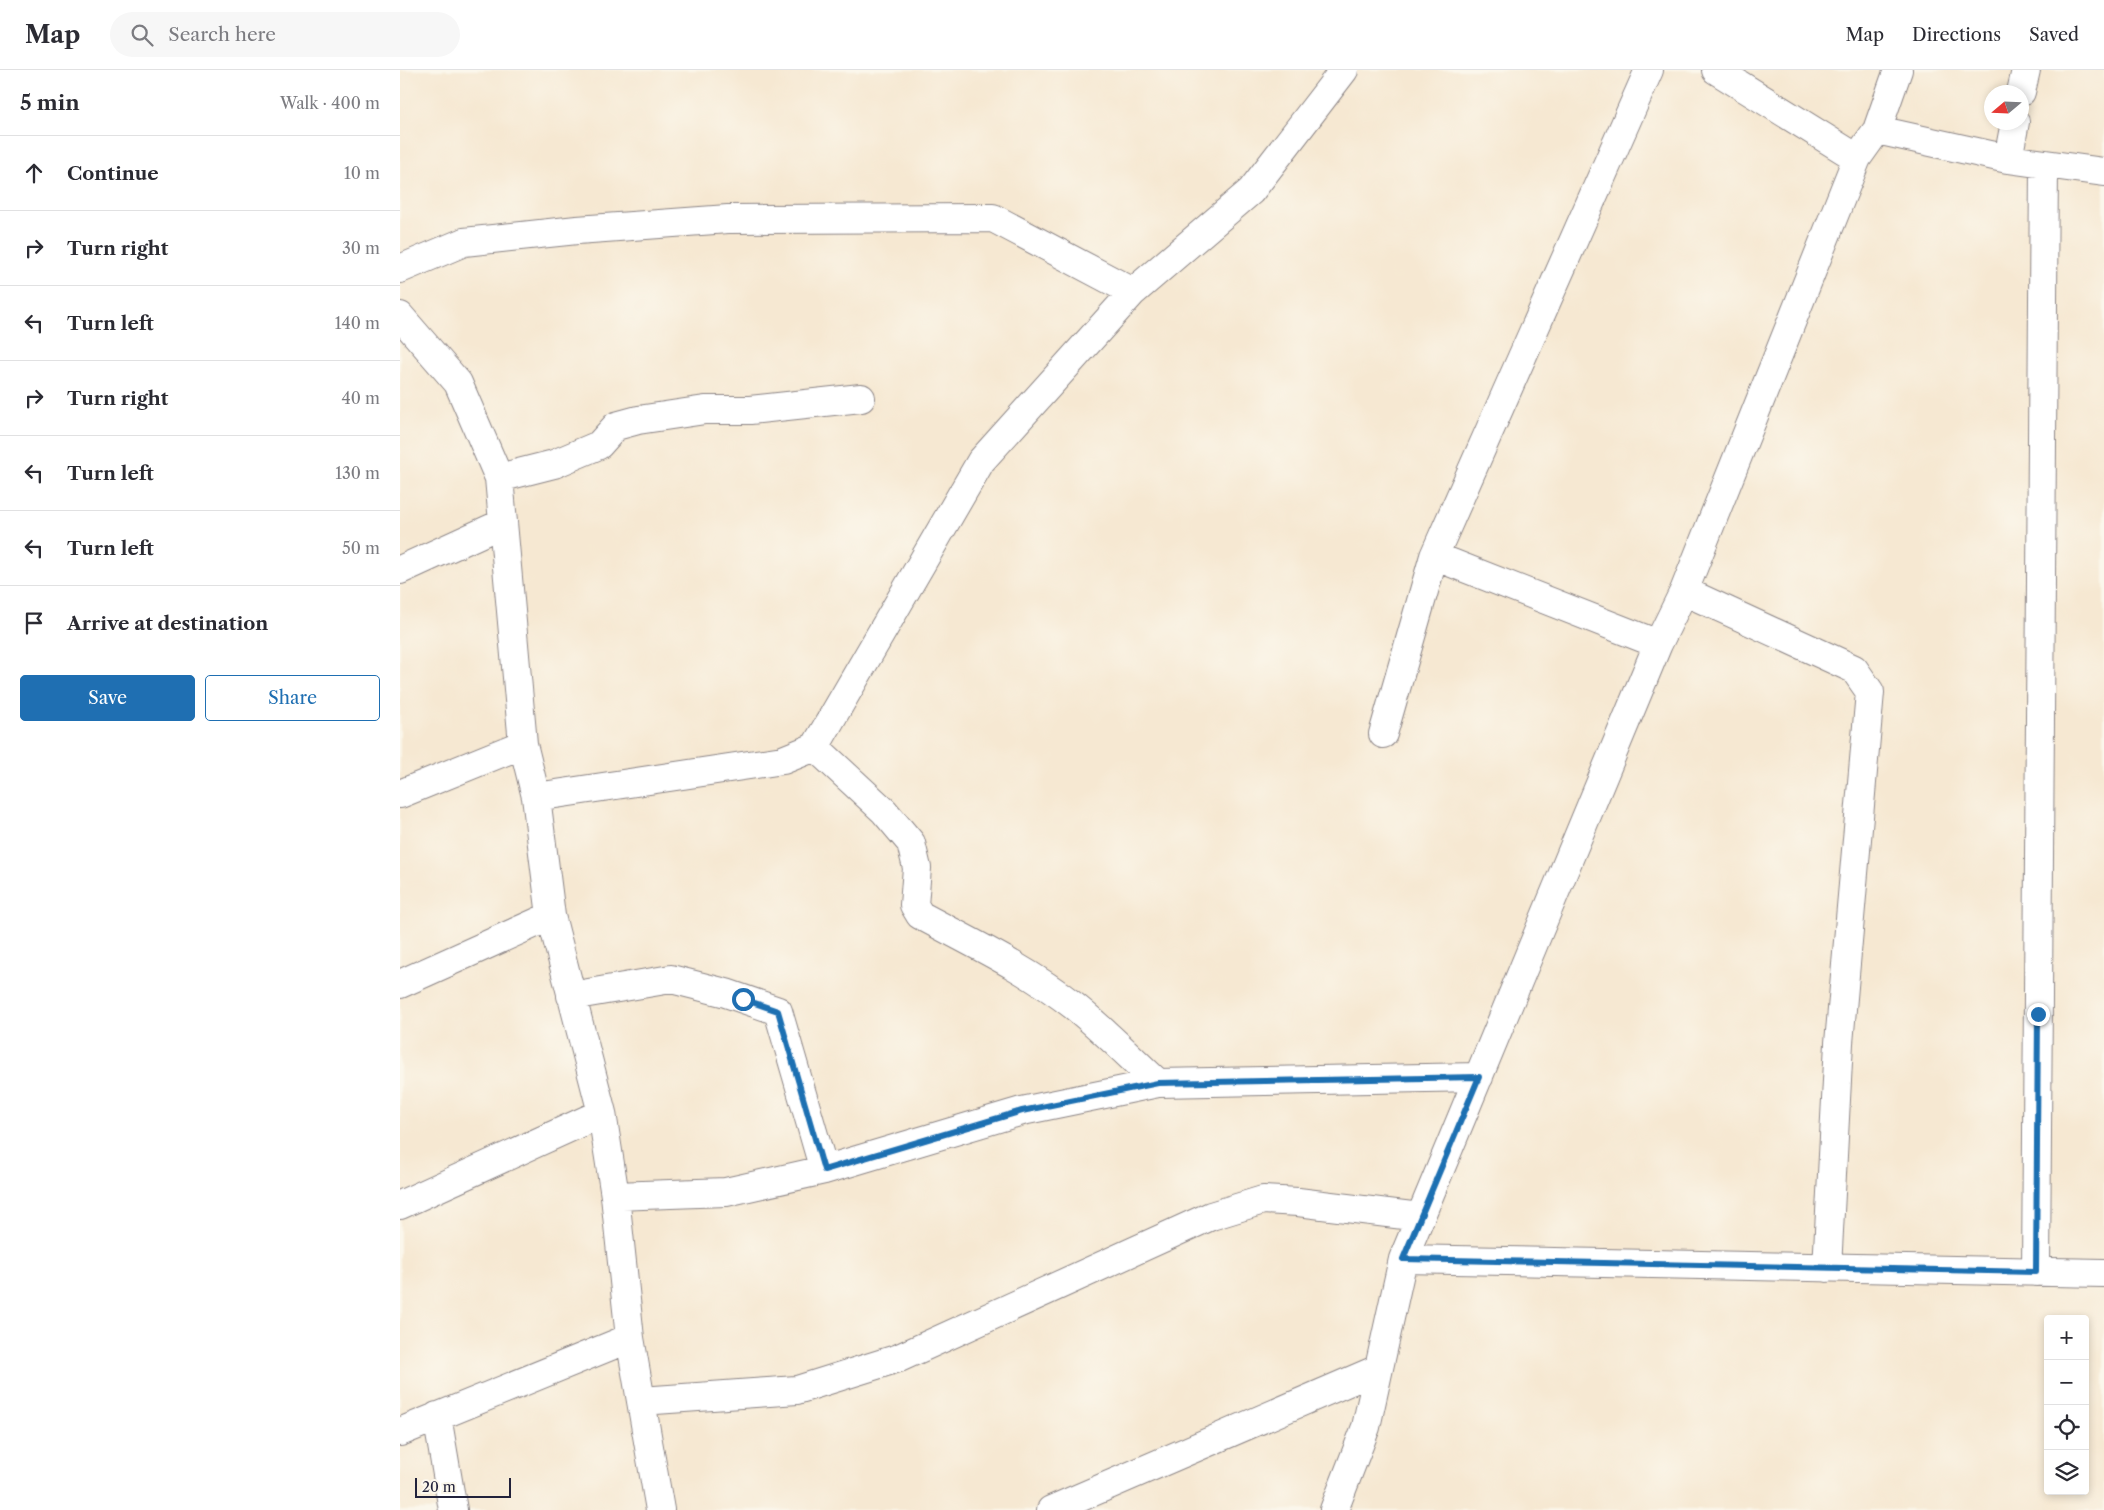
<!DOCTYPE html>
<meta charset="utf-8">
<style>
:root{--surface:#fff;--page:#f7f7f7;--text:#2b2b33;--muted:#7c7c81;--line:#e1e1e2;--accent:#1f6fb2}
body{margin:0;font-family:"Libre Caslon Text",serif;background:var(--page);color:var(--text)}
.controls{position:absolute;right:15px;bottom:15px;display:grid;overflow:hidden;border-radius:5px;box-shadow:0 2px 8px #0003}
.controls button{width:45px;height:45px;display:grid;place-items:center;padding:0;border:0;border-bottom:1px solid var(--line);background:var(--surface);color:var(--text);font:25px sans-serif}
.compass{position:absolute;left:1584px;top:15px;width:45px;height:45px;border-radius:50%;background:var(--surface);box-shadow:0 2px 8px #0003;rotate:251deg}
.scale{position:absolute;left:15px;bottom:12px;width:96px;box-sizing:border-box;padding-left:5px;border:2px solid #22223b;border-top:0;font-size:14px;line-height:18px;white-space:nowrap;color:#22223b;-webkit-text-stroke:4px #fbf7ec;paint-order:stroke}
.stop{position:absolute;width:15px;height:15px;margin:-11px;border:4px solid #1f6fb2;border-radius:50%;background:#fff}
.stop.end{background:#1f6fb2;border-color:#fff;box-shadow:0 1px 5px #0008}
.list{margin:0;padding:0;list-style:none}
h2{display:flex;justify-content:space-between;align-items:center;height:65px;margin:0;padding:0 20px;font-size:21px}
h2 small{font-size:16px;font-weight:400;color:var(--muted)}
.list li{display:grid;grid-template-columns:32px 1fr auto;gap:15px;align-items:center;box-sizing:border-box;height:75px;padding:0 20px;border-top:1px solid var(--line)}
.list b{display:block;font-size:19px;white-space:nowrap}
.list em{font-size:16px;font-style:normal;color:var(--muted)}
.actions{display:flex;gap:10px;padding:15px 20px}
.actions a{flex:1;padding:11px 0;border:1px solid var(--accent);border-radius:5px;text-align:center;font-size:18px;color:var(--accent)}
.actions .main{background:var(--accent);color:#fff}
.icon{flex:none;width:28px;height:28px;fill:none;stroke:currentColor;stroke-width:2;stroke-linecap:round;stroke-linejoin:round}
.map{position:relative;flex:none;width:1704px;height:1440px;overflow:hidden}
header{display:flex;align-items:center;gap:30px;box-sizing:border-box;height:70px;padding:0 25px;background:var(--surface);border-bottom:1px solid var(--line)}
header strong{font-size:24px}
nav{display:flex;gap:28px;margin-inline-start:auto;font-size:18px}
.search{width:350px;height:45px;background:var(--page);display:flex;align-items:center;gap:12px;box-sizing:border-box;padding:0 18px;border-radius:28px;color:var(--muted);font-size:19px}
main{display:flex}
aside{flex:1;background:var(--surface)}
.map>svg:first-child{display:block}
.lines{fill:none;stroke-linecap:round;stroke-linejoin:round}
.street-casing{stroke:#8c8586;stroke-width:30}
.street{stroke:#fff;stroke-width:28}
.route{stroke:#1f6fb2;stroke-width:6}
</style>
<header>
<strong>Map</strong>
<div class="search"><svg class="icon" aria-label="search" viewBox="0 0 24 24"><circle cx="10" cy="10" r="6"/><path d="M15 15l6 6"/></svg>Search here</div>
<nav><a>Map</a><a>Directions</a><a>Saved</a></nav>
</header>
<main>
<aside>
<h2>5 min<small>Walk · 400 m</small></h2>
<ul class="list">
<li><svg class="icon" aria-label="ahead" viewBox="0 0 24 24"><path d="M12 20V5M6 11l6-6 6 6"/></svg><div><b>Continue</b></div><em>10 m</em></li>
<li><svg class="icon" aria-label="right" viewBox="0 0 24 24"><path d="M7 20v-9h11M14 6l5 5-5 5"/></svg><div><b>Turn right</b></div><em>30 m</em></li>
<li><svg class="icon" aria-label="left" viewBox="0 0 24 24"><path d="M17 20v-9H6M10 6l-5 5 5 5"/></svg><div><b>Turn left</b></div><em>140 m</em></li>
<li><svg class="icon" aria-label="right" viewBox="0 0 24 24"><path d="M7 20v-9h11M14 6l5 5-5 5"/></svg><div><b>Turn right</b></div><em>40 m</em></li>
<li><svg class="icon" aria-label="left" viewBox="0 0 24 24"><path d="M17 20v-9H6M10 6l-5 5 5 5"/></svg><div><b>Turn left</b></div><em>130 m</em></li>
<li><svg class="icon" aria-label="left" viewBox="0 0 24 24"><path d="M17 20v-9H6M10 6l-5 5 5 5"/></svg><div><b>Turn left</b></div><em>50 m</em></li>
<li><svg class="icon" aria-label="arrive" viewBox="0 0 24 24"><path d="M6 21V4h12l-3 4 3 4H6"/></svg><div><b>Arrive at destination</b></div></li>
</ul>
<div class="actions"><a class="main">Save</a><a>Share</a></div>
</aside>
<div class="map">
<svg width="1704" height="1440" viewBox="0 0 1704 1440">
<rect width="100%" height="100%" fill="#fbf7ec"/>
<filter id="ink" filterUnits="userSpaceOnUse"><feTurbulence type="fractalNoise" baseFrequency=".02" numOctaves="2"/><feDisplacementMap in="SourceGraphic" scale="10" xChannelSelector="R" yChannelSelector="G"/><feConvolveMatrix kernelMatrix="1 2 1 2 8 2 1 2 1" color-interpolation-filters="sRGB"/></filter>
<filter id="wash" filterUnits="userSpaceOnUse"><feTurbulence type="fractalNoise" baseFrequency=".0096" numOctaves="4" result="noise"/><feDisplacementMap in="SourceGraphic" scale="20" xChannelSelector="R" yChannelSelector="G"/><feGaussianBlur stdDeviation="1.12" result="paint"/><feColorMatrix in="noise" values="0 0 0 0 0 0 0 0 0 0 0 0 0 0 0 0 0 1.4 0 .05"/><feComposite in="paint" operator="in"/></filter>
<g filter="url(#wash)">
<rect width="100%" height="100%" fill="#f6e8d2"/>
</g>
<g filter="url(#ink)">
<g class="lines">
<g class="street-casing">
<path id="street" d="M1316,0L1457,88
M1621,22L1626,0
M1477,60L1608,89L1704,102
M1608,89L1615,52
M0,199L64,172L177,160L328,149L593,148L733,222
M0,246L58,313L99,408L123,674L136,727L151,846L202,1043L215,1126L230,1268L260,1440
M99,408L154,394L199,375L216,356L238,350L305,340H350L461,328
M1034,486L1258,574
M0,500L103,453
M1284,521L1454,599L1470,622L1439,973L1427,1198
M983,664L1034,486L1249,0
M415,677L484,741L511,773L517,798L514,835L520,845C572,873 627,899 674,936C704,960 730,987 758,1013
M0,724L123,674
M136,727L383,690L415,677L581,391L733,222L851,121L944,0
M0,914L151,846
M171,926L271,909L326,923L378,941L424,1100
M215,1126L326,1122L424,1100L622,1041L758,1013L1079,1007
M0,1135L202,1043
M1003,1189L1704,1203
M1636,1202L1644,94
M241,1331L397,1320L499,1288L811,1146L863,1130L898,1132L1020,1147
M37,1346L53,1440
M0,1362L230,1268
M651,1440L978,1299
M934,1440L966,1357L1003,1189L1258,574L1284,521L1457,88L1477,60L1498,0"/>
</g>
<use href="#street" class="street"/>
</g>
</g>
<g class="lines" filter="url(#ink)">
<path class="route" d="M343,929L378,941L424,1100L622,1041L758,1013L1079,1007L1003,1189L1636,1202L1638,944"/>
</g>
</svg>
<div class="controls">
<button>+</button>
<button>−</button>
<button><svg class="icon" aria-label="locate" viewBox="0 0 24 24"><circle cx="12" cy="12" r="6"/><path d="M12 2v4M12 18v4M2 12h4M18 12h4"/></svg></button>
<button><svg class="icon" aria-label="layers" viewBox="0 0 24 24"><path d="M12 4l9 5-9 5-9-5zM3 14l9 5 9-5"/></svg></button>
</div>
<svg class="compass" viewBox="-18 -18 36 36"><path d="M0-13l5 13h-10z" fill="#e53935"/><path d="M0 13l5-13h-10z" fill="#7c7c81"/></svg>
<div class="scale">20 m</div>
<div class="stop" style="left:343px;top:929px"></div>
<div class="stop end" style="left:1638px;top:944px"></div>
</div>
</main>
